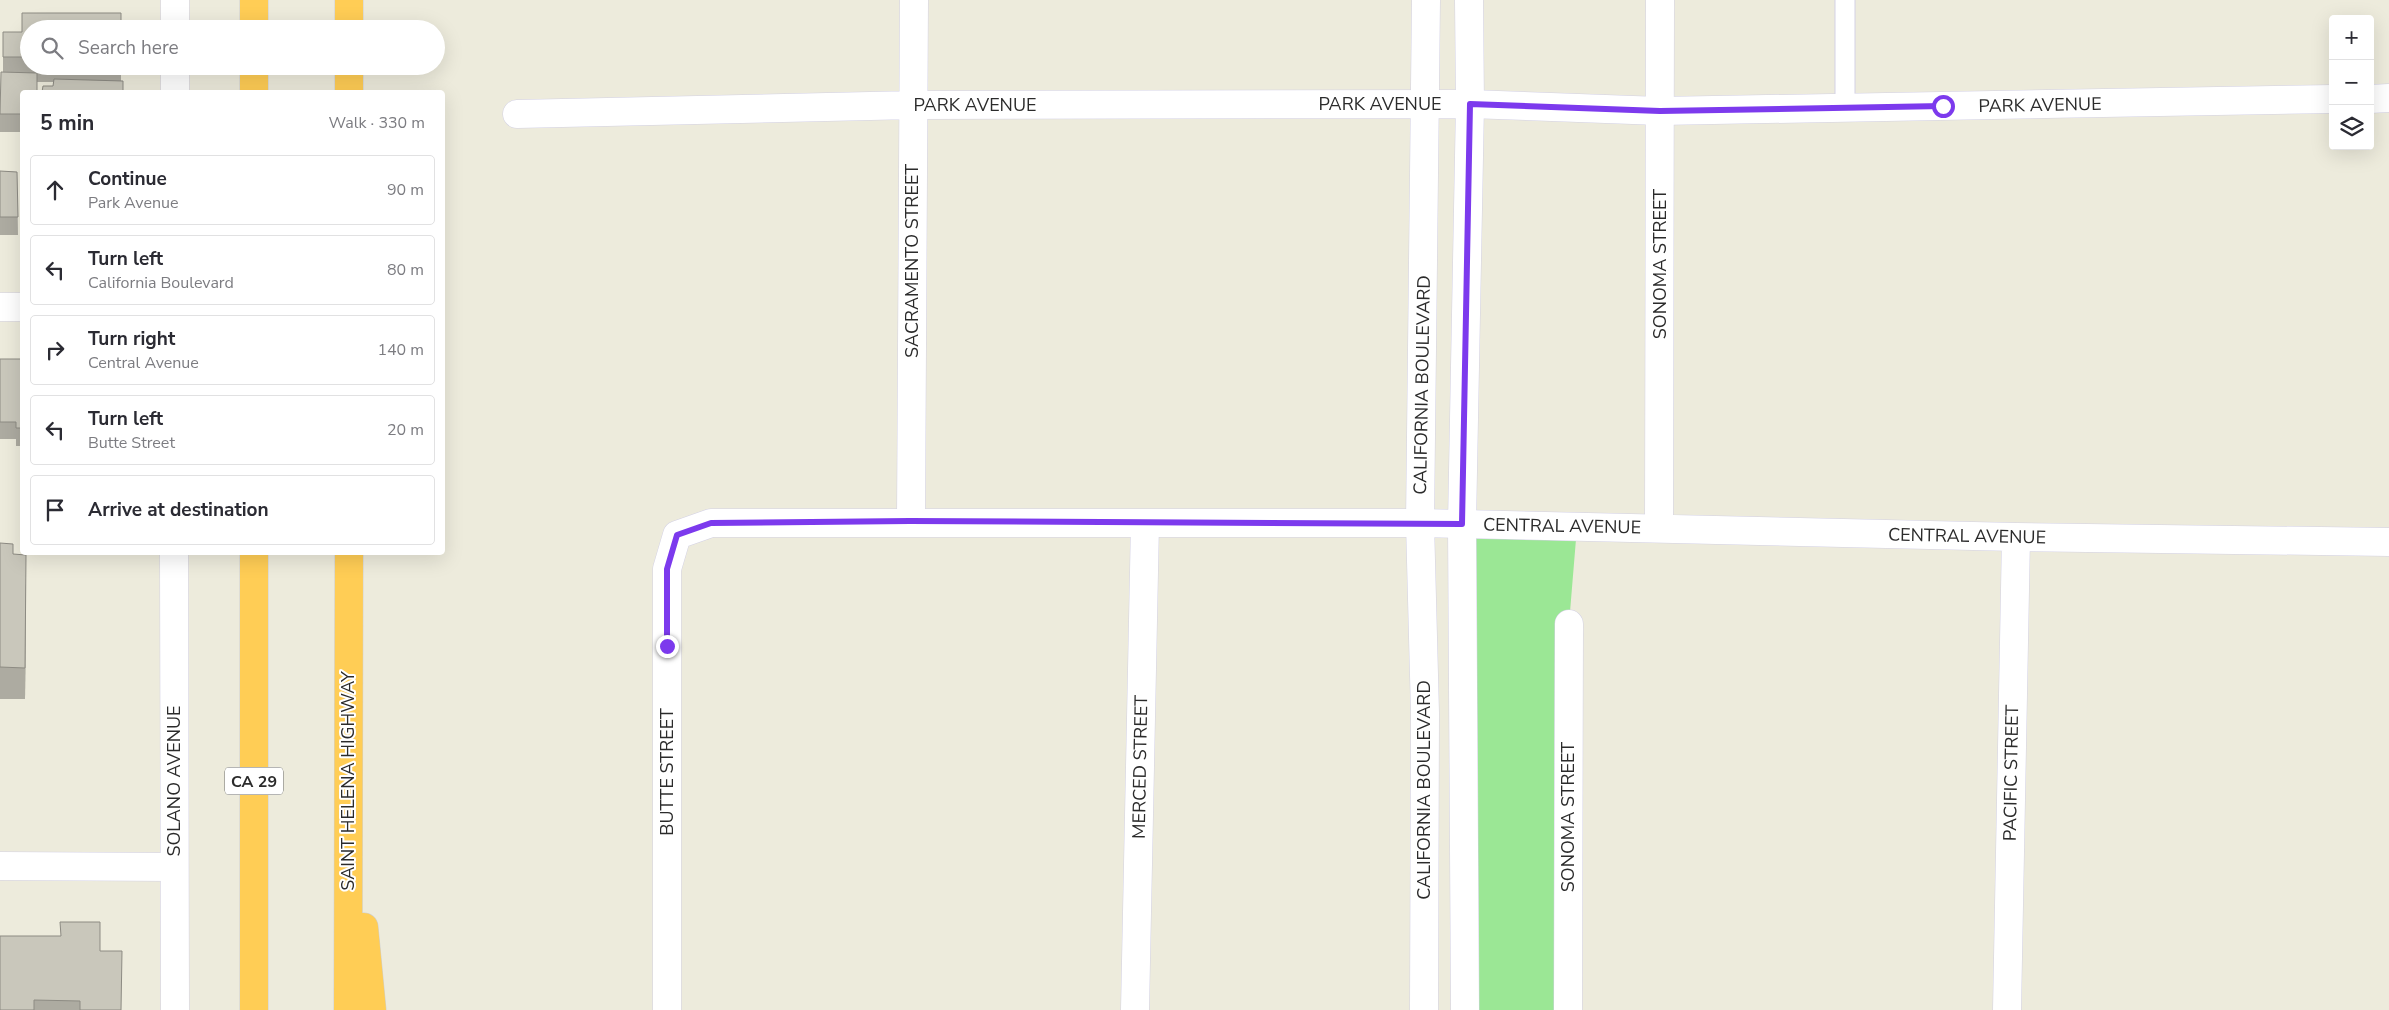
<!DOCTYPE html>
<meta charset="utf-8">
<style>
:root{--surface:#fff;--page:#f7f7f7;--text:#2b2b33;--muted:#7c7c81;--line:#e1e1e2}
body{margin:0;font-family:"Nunito Sans",sans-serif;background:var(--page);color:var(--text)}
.controls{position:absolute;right:15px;top:15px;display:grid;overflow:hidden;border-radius:5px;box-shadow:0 5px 20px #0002}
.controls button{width:45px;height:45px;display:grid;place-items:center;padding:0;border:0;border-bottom:1px solid var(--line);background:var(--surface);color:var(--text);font:25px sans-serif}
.stop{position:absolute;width:15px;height:15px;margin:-11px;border:4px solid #7c3aed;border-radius:50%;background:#fff}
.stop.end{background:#7c3aed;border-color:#fff;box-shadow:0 1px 5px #0008}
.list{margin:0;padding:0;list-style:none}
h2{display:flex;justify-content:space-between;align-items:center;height:65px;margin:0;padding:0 20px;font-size:21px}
h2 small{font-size:16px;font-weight:400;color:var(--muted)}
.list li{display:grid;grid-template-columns:32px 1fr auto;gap:15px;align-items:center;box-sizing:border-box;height:70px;margin:0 10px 10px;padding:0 10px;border:1px solid var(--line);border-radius:5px}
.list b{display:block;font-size:19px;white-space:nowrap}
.list p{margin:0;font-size:16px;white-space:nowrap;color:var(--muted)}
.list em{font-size:16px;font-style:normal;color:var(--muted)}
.icon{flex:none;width:28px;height:28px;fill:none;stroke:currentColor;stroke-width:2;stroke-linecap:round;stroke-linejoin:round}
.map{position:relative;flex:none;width:2389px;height:1010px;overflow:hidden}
.search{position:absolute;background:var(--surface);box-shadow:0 5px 20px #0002;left:20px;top:20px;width:425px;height:55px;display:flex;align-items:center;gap:12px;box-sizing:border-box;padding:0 18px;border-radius:28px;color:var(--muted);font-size:19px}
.panel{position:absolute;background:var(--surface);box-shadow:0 5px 20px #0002;left:20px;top:90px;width:425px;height:465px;border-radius:5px}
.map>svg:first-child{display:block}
.green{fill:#9be795}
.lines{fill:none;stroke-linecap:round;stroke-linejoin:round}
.service-casing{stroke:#d3d1e4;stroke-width:21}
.minor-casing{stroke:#d3d1e4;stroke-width:29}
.tertiary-casing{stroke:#d3d1e4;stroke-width:29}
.motorway-casing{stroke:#d0d0d0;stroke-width:29}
.service{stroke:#fff;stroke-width:19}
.minor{stroke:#fff;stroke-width:28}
.tertiary{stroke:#fff;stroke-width:28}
.motorway{stroke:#ffcd55;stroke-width:28}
.wall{fill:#adaba1}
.shaded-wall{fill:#8d8b83}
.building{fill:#c9c7bb;stroke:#8d8b83}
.route{stroke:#7c3aed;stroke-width:6}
.labels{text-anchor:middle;stroke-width:4;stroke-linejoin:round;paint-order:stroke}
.shield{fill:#fff;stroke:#6b6b6b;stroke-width:1}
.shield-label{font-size:16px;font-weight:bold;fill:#2b2b2b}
.street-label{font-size:18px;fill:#2b2b2b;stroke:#fff}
</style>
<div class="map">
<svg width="2389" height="1010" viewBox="0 0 2389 1010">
<rect width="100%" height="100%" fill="#edebdc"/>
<path class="green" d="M1462,524L1577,527L1569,624L1568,1010H1465Z"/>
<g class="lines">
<g class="service-casing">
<path id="service" d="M1845,0V108"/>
</g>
<g class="minor-casing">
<path id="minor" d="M2370,99L2389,98
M517,114L913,105L1470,104L1660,111L2333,99
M0,307H22
M911,521L914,0
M1659,528L1660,0
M0,866L174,867
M667,1010V569L677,535L711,523H1420L2016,537L2389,542
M1135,1010L1145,523
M1568,1010L1569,624
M2007,1010L2016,537"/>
</g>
<g class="tertiary-casing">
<path id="tertiary" d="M175,29V0
M175,92V66
M174,552L175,1010
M1424,1010L1425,713L1420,523L1426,0
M1465,1010L1462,524L1470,104L1469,0"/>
</g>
<g class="motorway-casing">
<path id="motorway" d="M254,0V29
M349,29V0
M254,66V92
M349,92V66
M364,927L372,1010
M254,1010V552
M348,1010L349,552"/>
</g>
<use href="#service" class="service"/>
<use href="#minor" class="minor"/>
<use href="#tertiary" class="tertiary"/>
<use href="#motorway" class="motorway"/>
</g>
<path class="wall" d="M29,29V66H121V81L53,86V82H37L22,92V132H0V114L3,72V32H22Z
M0,171L17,172L18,235H0Z
M0,359H22V446H16V439H0Z
M0,543L13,554L26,586L25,699H0Z
M100,951L121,1010H0Z"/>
<path class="shaded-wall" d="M26,555V586L25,699V668Z"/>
<path class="building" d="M22,13H121V29H29V57H3V32H22Z
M1,72L37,73V92H22V114H0Z
M54,79L123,81V92H42L43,86H53Z
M0,171L17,172L18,217H0Z
M0,359H22V428H16V422H0Z
M0,543L13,544V554L26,555L25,668L0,667Z
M60,922H100V951H122L121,1010H80V1001L34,1000V1010H0V936H61Z"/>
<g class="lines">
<path class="route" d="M667,646V569L677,535L711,523L910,521L1462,524L1470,104L1660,111L1943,106"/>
</g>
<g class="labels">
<rect class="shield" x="225" y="767.5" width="58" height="27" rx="4"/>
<g class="shield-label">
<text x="254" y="787">CA 29</text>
</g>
<g class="street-label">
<text x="1380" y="110">PARK AVENUE</text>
<text x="975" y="111">PARK AVENUE</text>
<text transform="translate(2040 105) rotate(-1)" y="6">PARK AVENUE</text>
<text transform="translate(912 261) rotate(-90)" y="6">SACRAMENTO STREET</text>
<text transform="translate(1660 264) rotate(-90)" y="6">SONOMA STREET</text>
<text transform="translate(1422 385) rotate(-89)" y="6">CALIFORNIA BOULEVARD</text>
<text transform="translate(1562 526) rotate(1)" y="6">CENTRAL AVENUE</text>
<text transform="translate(1967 536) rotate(1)" y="6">CENTRAL AVENUE</text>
<text transform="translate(1140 767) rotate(-89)" y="6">MERCED STREET</text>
<text transform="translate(667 772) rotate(-90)" y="6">BUTTE STREET</text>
<text transform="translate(2011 773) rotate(-89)" y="6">PACIFIC STREET</text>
<text transform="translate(174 781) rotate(-90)" y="6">SOLANO AVENUE</text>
<text transform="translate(348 781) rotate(-90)" y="6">SAINT HELENA HIGHWAY</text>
<text transform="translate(1424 790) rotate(-90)" y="6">CALIFORNIA BOULEVARD</text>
<text transform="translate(1568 817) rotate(-90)" y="6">SONOMA STREET</text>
</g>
</g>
</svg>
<div class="controls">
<button>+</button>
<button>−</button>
<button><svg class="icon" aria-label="layers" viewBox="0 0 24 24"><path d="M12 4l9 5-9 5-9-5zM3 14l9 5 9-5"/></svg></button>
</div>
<div class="stop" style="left:1943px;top:106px"></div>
<div class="stop end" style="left:667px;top:646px"></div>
<div class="search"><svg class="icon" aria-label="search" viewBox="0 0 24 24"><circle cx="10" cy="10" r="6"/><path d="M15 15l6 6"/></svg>Search here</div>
<section class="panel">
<h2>5 min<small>Walk · 330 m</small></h2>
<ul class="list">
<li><svg class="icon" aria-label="ahead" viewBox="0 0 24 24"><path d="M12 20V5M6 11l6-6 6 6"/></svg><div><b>Continue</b><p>Park Avenue</p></div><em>90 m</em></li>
<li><svg class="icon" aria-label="left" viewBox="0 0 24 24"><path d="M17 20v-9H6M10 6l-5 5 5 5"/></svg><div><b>Turn left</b><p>California Boulevard</p></div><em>80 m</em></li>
<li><svg class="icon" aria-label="right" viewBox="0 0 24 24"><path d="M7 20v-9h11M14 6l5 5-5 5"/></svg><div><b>Turn right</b><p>Central Avenue</p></div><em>140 m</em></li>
<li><svg class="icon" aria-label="left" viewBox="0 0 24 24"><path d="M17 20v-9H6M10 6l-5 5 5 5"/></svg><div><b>Turn left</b><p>Butte Street</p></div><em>20 m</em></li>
<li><svg class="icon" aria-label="arrive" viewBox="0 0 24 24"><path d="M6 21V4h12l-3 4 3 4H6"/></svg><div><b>Arrive at destination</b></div></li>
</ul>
</section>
</div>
